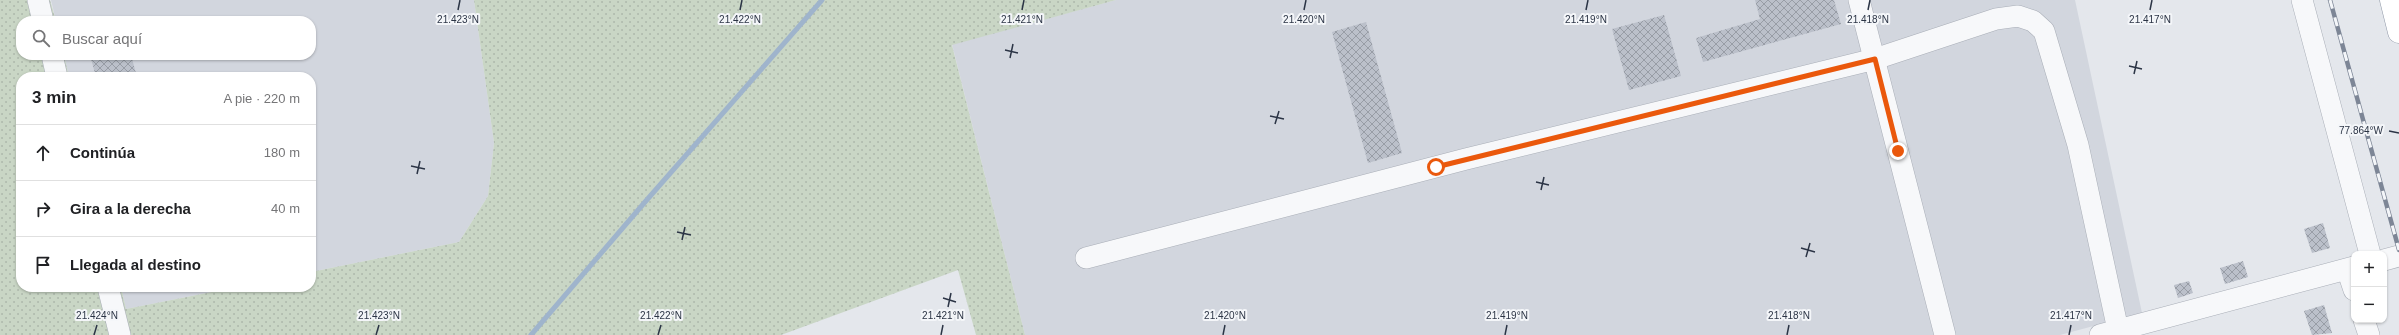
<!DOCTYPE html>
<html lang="es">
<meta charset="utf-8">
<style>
:root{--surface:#fff;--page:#f6f6f6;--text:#202124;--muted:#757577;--line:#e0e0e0}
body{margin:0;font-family:Arial,sans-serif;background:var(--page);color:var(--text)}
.controls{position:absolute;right:12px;bottom:12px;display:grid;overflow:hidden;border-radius:8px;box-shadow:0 1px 3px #0004}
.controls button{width:36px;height:36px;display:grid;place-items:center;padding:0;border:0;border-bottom:1px solid var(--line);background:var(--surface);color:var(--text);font:20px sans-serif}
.stop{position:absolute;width:12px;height:12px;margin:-9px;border:3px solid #ea580c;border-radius:50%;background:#fff}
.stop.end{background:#ea580c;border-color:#fff;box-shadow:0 1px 4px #0008}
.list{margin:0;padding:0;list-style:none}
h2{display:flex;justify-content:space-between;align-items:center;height:52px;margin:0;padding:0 16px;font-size:17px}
h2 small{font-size:13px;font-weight:400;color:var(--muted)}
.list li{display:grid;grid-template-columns:26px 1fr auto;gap:12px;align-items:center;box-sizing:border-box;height:56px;padding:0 16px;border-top:1px solid var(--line)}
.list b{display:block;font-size:15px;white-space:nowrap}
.list em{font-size:13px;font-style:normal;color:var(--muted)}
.icon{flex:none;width:22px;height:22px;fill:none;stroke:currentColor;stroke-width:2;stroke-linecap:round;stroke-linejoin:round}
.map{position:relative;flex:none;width:2399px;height:335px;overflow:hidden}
.search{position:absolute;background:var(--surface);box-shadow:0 1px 3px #0004;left:16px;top:16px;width:300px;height:44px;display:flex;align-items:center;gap:10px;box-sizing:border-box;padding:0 14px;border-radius:16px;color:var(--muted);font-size:15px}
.panel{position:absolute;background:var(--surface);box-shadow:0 1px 3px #0004;left:16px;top:72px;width:300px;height:220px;border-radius:16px}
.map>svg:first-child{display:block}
.built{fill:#d2d6de}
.grass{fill:url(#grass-dots)}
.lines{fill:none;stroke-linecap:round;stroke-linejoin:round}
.stream{stroke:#9fb4cc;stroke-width:5}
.building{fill:url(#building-cross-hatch)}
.minor-casing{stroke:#a9aeb7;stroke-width:22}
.highway-casing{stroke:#8b94a3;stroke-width:23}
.minor{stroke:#f7f8fa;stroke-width:21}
.highway{stroke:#fff;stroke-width:22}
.rail-casing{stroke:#7d8696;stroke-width:4.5}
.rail{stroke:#f4f6f9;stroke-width:3;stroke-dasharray:9;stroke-linecap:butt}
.route{stroke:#ea580c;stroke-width:5}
.ticks{fill:none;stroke:#2b3445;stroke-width:1.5}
.ticks-label{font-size:10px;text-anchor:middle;fill:#2b3445;stroke:#f4f6f9;stroke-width:4;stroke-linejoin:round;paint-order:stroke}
</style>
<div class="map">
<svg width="2399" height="335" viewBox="0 0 2399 335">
<defs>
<pattern id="grass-dots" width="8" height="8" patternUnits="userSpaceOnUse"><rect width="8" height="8" fill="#c9d6c5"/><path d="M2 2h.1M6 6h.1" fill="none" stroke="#adb8ab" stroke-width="1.8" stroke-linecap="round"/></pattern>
<pattern id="building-cross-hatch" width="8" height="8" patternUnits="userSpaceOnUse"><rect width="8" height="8" fill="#bbc0ca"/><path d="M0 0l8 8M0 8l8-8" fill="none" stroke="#989da6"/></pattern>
</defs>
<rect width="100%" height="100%" fill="#e4e7ec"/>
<path class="built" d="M51,0H474L494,143L488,196L459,242L311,272V77H69L64,55H311V21H56Z
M1116,0H2075L2142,313L2060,335H1025L952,44Z
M121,287H237L126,309Z"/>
<path class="grass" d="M0,0H50L56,21H21V55H64L69,77H21V287H121L126,309L237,287H311V272L459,242L488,196L494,143L474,0H1116L952,45L1025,335H976L958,270L781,335H0Z"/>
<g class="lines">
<path class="stream" d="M531,335L645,202L822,0"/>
</g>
<path class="building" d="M1755,0H1834L1841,24L1703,62L1696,38L1760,19Z
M1664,15L1681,76L1629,90L1612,29Z
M1366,22L1402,153L1368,163L1332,32Z
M90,55H131L137,77H96Z
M2323,223L2330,248L2312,253L2304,229Z
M2243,261L2248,277L2225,284L2220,268Z
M2189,281L2193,293L2178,298L2174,285Z
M2324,305L2332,333L2312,335L2304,311Z"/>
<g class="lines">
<g class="minor-casing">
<path id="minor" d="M38,0L43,21
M1859,0L1945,335
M2302,0L2370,254
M52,55L57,77
M1086,258L1466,159L1875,59L1996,19L2018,16L2033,21L2044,31L2078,145L2118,330
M2384,260L2399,256
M2347,269L2354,290
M108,287L120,335
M2364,320L2369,335
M2100,335L2354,267"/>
</g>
<g class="highway-casing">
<path id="highway" d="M2391,0L2399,32"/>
</g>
<use href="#minor" class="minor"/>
<use href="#highway" class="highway"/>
<g class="rail-casing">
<path id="rail" d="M2330,0L2399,250"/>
</g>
<use href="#rail" class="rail"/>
</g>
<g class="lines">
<path class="route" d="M1436,167L1875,59L1898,151"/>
</g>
<path class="ticks" d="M458,10L460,0M740,10L742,0M1022,10L1024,0M1304,10L1306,0M1586,10L1588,0M1868,10L1870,0M2150,10L2152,0M1005,50L1018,53M1010,58L1013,44M2129,66L2142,69M2134,74L2137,61M1270,116L1284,119M1275,124L1279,111M2389,131L2399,133M411,166L425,169M417,174L420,161M1536,182L1549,185M1541,190L1544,177M677,232L691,235M682,240L685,227M1801,248L1815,252M1806,257L1810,243M943,298L956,302M948,307L951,293M94,335L97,325M376,335L379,325M658,335L661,325M941,335L943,325M1223,335L1225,325M1505,335L1507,325M1787,335L1789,325M2069,335L2071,325"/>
<g class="ticks-label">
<text x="1304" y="23">21.420°N</text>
<text x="2150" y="23">21.417°N</text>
<text x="458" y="23">21.423°N</text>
<text x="740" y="23">21.422°N</text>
<text x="1022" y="23">21.421°N</text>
<text x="1586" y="23">21.419°N</text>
<text x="1868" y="23">21.418°N</text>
<text x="2361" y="134">77.864°W</text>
<text x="97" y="319">21.424°N</text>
<text x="379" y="319">21.423°N</text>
<text x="661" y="319">21.422°N</text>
<text x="943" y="319">21.421°N</text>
<text x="1225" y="319">21.420°N</text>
<text x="1507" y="319">21.419°N</text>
<text x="1789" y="319">21.418°N</text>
<text x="2071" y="319">21.417°N</text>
</g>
</svg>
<div class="controls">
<button>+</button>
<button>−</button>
</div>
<div class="stop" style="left:1436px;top:167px"></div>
<div class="stop end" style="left:1898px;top:151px"></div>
<div class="search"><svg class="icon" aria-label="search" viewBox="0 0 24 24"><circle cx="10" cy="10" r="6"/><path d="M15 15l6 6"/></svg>Buscar aquí</div>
<section class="panel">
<h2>3 min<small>A pie · 220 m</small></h2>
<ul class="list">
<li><svg class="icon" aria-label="ahead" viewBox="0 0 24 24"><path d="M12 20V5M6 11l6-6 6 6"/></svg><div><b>Continúa</b></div><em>180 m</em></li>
<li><svg class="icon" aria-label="right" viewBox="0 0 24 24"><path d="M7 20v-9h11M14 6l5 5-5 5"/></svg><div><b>Gira a la derecha</b></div><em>40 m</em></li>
<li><svg class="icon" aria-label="arrive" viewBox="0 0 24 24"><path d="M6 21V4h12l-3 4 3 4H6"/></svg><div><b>Llegada al destino</b></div></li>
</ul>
</section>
</div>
